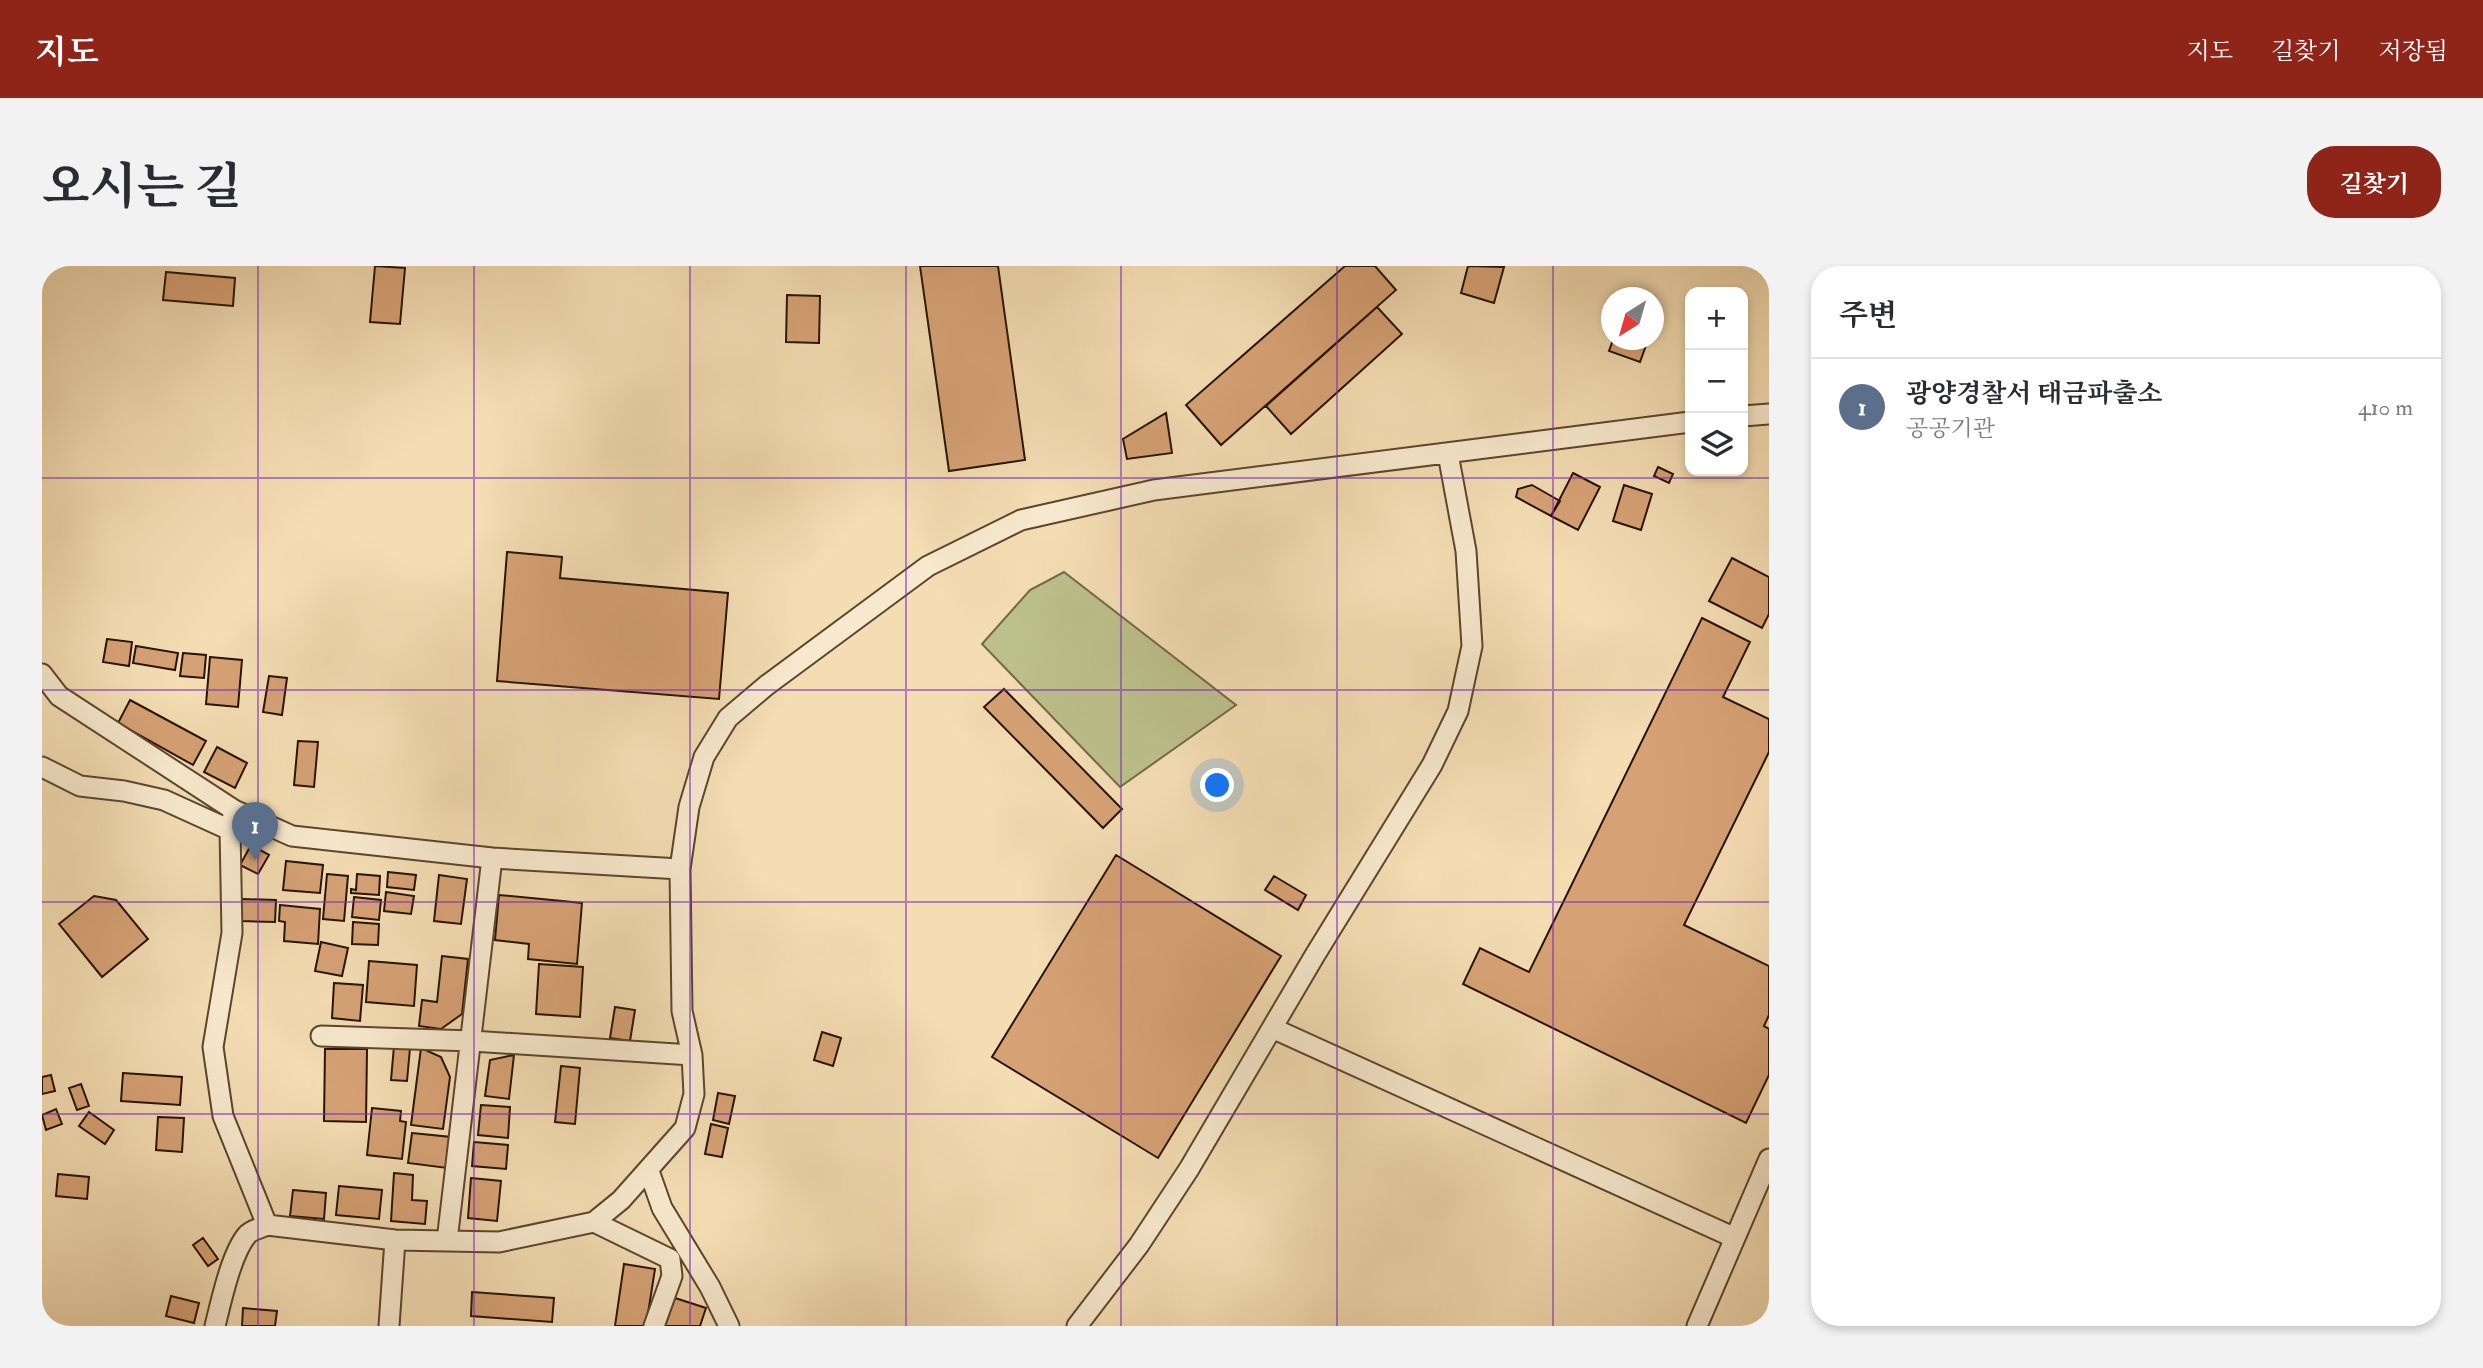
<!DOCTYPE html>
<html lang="ko">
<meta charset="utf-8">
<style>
:root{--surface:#fff;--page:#f2f2f3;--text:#2b2b33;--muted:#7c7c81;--line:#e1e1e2;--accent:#8f2418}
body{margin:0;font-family:"IM FELL Double Pica","Noto Serif KR",serif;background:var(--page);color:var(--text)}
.controls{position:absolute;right:21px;top:21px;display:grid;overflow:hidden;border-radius:14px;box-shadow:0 4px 10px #0003}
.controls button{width:63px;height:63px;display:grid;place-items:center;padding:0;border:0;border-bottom:2px solid var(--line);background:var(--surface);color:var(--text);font:35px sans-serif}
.compass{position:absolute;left:1559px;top:21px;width:63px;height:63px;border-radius:50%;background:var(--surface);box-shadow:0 4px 10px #0003;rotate:217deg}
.you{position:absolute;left:1176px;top:520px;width:24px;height:24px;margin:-18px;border:5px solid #fff;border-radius:50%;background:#1a73e8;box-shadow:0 0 0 10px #1a73e833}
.badge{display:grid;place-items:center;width:46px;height:46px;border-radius:50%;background:var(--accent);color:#fff;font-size:23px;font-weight:700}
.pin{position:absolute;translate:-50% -58px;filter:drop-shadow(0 2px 4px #0008)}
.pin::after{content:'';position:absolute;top:37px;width:24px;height:21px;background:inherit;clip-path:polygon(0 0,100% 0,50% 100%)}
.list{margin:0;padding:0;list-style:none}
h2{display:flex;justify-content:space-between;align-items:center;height:91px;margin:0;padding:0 28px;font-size:30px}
h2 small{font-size:23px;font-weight:400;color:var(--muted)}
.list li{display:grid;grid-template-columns:46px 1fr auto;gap:21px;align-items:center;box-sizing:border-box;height:98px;padding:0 28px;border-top:2px solid var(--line)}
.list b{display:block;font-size:26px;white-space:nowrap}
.list p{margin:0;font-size:23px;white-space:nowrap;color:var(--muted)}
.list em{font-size:23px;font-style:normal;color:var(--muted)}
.icon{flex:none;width:38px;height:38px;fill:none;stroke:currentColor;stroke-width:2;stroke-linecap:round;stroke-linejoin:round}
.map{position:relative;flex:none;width:1727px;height:1060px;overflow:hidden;border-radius:28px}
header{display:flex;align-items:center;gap:42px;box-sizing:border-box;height:98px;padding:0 35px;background:var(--accent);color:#fff}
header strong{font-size:33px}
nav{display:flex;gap:38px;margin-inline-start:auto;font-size:24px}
.intro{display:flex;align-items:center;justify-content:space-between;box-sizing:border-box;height:168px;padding:0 42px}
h1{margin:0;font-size:49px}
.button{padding:18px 32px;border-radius:28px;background:var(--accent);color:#fff;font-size:24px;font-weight:700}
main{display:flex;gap:42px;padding:0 42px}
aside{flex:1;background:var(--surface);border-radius:28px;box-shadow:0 4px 10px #0003}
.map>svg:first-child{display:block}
.green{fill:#bcc08b;stroke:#726a46;stroke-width:2}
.building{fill:#d6a275;stroke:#281300;stroke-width:2}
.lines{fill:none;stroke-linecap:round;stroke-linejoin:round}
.street-casing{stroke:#5b462d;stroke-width:23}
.street{stroke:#f8e9ce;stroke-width:19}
.grid{fill:none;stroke:#7b2cbf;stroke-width:2;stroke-opacity:0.55}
</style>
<header>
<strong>지도</strong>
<nav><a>지도</a><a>길찾기</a><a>저장됨</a></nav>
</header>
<div class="intro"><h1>오시는 길</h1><a class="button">길찾기</a></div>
<main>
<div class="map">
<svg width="1727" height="1060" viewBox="0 0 1727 1060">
<rect width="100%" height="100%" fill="#f4ddb3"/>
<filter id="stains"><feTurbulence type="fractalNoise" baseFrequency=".00286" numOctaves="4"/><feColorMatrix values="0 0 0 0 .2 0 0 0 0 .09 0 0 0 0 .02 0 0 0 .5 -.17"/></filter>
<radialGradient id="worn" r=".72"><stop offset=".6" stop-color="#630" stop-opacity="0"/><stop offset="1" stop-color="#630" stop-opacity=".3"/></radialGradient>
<path class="green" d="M1022,306L1194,439L1078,521L940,378L988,324Z"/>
<path class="building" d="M333,0L363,2L358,58L328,56Z
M878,0H956L983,194L907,205Z
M1303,0H1333L1354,24L1179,179L1144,139Z
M1426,0L1462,1L1452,37L1419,27Z
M124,6L193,12L191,40L121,34Z
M745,29L778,30L777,77L744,76Z
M1335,41L1360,68L1249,168L1224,140Z
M1571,74H1606L1598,96L1567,85Z
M1124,147L1130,187L1085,193L1081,173Z
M1616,201L1631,208L1627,217L1612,210Z
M1531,207L1558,221L1536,264L1509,250Z
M1490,219L1518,235L1509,250L1474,231L1476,223Z
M1582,219L1610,228L1599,264L1571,255Z
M465,286L520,291L518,312L686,327L677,433L455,415Z
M1690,292L1727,311V348L1720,362L1667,335Z
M1660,352L1708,376L1681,431L1727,453V486L1642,659L1727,700V749L1722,760L1727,763V809L1704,857L1421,718L1438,682L1487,706Z
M65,373L90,376L87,400L61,396Z
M94,380L136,387L133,404L91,397Z
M141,387L164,389L162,412L138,410Z
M168,391L200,394L196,441L164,438Z
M227,410L245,412L240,449L221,446Z
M962,423L1080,543L1061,562L942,441Z
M88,434L164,475L151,499L76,457Z
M256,475L276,476L272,521L252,519Z
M175,481L205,497L193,522L162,506Z
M209,579L227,589L216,608L198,599Z
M1074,589L1239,690L1116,892L950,791Z
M244,595L281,599L278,627L241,624Z
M346,606L374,609L372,624L345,621Z
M285,608L306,610L302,655L281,653Z
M315,608L338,610L337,629L309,627V623L314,624Z
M397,609L425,613L419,658L392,655Z
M1232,610L1264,629L1256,644L1223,624Z
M344,626L372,630L369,648L342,645Z
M457,629L540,637L535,698L486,693L487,678L453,674Z
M52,630L74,634L106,673L60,711L17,658Z
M312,631L339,634L337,654L310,651Z
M200,633L234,634L233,656L199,655Z
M238,639L278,643L276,678L242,675L243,656L237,655Z
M311,656L337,658L336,679L310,678Z
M279,676L306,682L300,710L273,705Z
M400,690L426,693L420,748L399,763L377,760L380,734L395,736Z
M327,695L375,699L372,740L324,736Z
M497,698L541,701L538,751L494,748Z
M292,717L321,719L318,755L290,752Z
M573,741L593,744L588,775L568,772Z
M780,766L799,772L791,800L772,794Z
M352,780L368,782L365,815L349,814Z
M379,782L399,791L408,811L401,863L369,859Z
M283,783H325L324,856L282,855Z
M472,789L467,833L443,830L448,794Z
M519,800L538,802L533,858L513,856Z
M81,807L140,811L138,839L79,835Z
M9,809L13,825L0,828V811Z
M39,818L47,840L35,844L27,822Z
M676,827L693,830L687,858L671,854Z
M439,839L468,841L466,872L436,869Z
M330,842L359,845L358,855L364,856L360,893L325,889Z
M14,843L20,858L4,864L0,849Z
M47,846L72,864L63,878L37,860Z
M116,851L142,852L140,886L114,884Z
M669,858L686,862L680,891L663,888Z
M370,867L409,871L405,902L366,897Z
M432,876L466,879L464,903L430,900Z
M352,907L371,909L370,934L385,935L383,958L349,955Z
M16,908L47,911L45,933L14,930Z
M429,912L459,915L455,955L426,952Z
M297,920L340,924L337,953L294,949Z
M251,924L284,927L282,953L248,950Z
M161,972L176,993L166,1000L151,979Z
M582,998L613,1003L604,1060H573Z
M430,1026L512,1032L510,1056L429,1050Z
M129,1030L157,1037L152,1057L124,1050Z
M633,1032L664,1042L658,1060H623Z
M201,1042L235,1045L233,1060H200Z"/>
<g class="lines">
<g class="street-casing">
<path id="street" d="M1701,150L1727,148
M0,408L17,430L192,544L250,570L450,592L638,603L647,541L662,491L686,452L725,419L886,300L979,254L1112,224L1648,156
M0,501L38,520L82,525L122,534L188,564
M192,544L188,564L190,667L171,781L181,850L225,959L353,974L457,976L552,956L579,934L643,862L652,828L650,789L640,745L638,603
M1230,762L1693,972L1727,893
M279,770L430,775L650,789
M607,905L620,942L668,1021L687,1060
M552,956L628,993L630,1010L612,1060
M405,975L450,592
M173,1060C179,1036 189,988 205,969C209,964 219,962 225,959
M347,1060L353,974
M1035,1060L1097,979L1147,903L1273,689L1390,499L1416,445L1430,380L1424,285L1406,188
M1655,1060L1693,972"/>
</g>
<use href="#street" class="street"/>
</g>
<path class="grid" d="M216,0V1060M432,0V1060M648,0V1060M864,0V1060M1079,0V1060M1295,0V1060M1511,0V1060M0,212H1727M0,424H1727M0,636H1727M0,848H1727"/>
<rect width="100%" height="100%" filter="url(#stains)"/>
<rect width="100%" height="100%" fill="url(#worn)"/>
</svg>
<div class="controls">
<button>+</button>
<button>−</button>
<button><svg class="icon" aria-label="layers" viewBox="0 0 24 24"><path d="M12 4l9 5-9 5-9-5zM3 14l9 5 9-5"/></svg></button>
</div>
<svg class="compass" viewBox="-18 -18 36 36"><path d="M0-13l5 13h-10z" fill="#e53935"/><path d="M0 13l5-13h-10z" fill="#7c7c81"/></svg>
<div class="you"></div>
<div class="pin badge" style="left:213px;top:594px;background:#5c6f8a">1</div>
</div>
<aside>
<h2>주변<small></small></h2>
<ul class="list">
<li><span class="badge" style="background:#5c6f8a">1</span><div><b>광양경찰서 태금파출소</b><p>공공기관</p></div><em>410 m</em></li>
</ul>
</aside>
</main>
